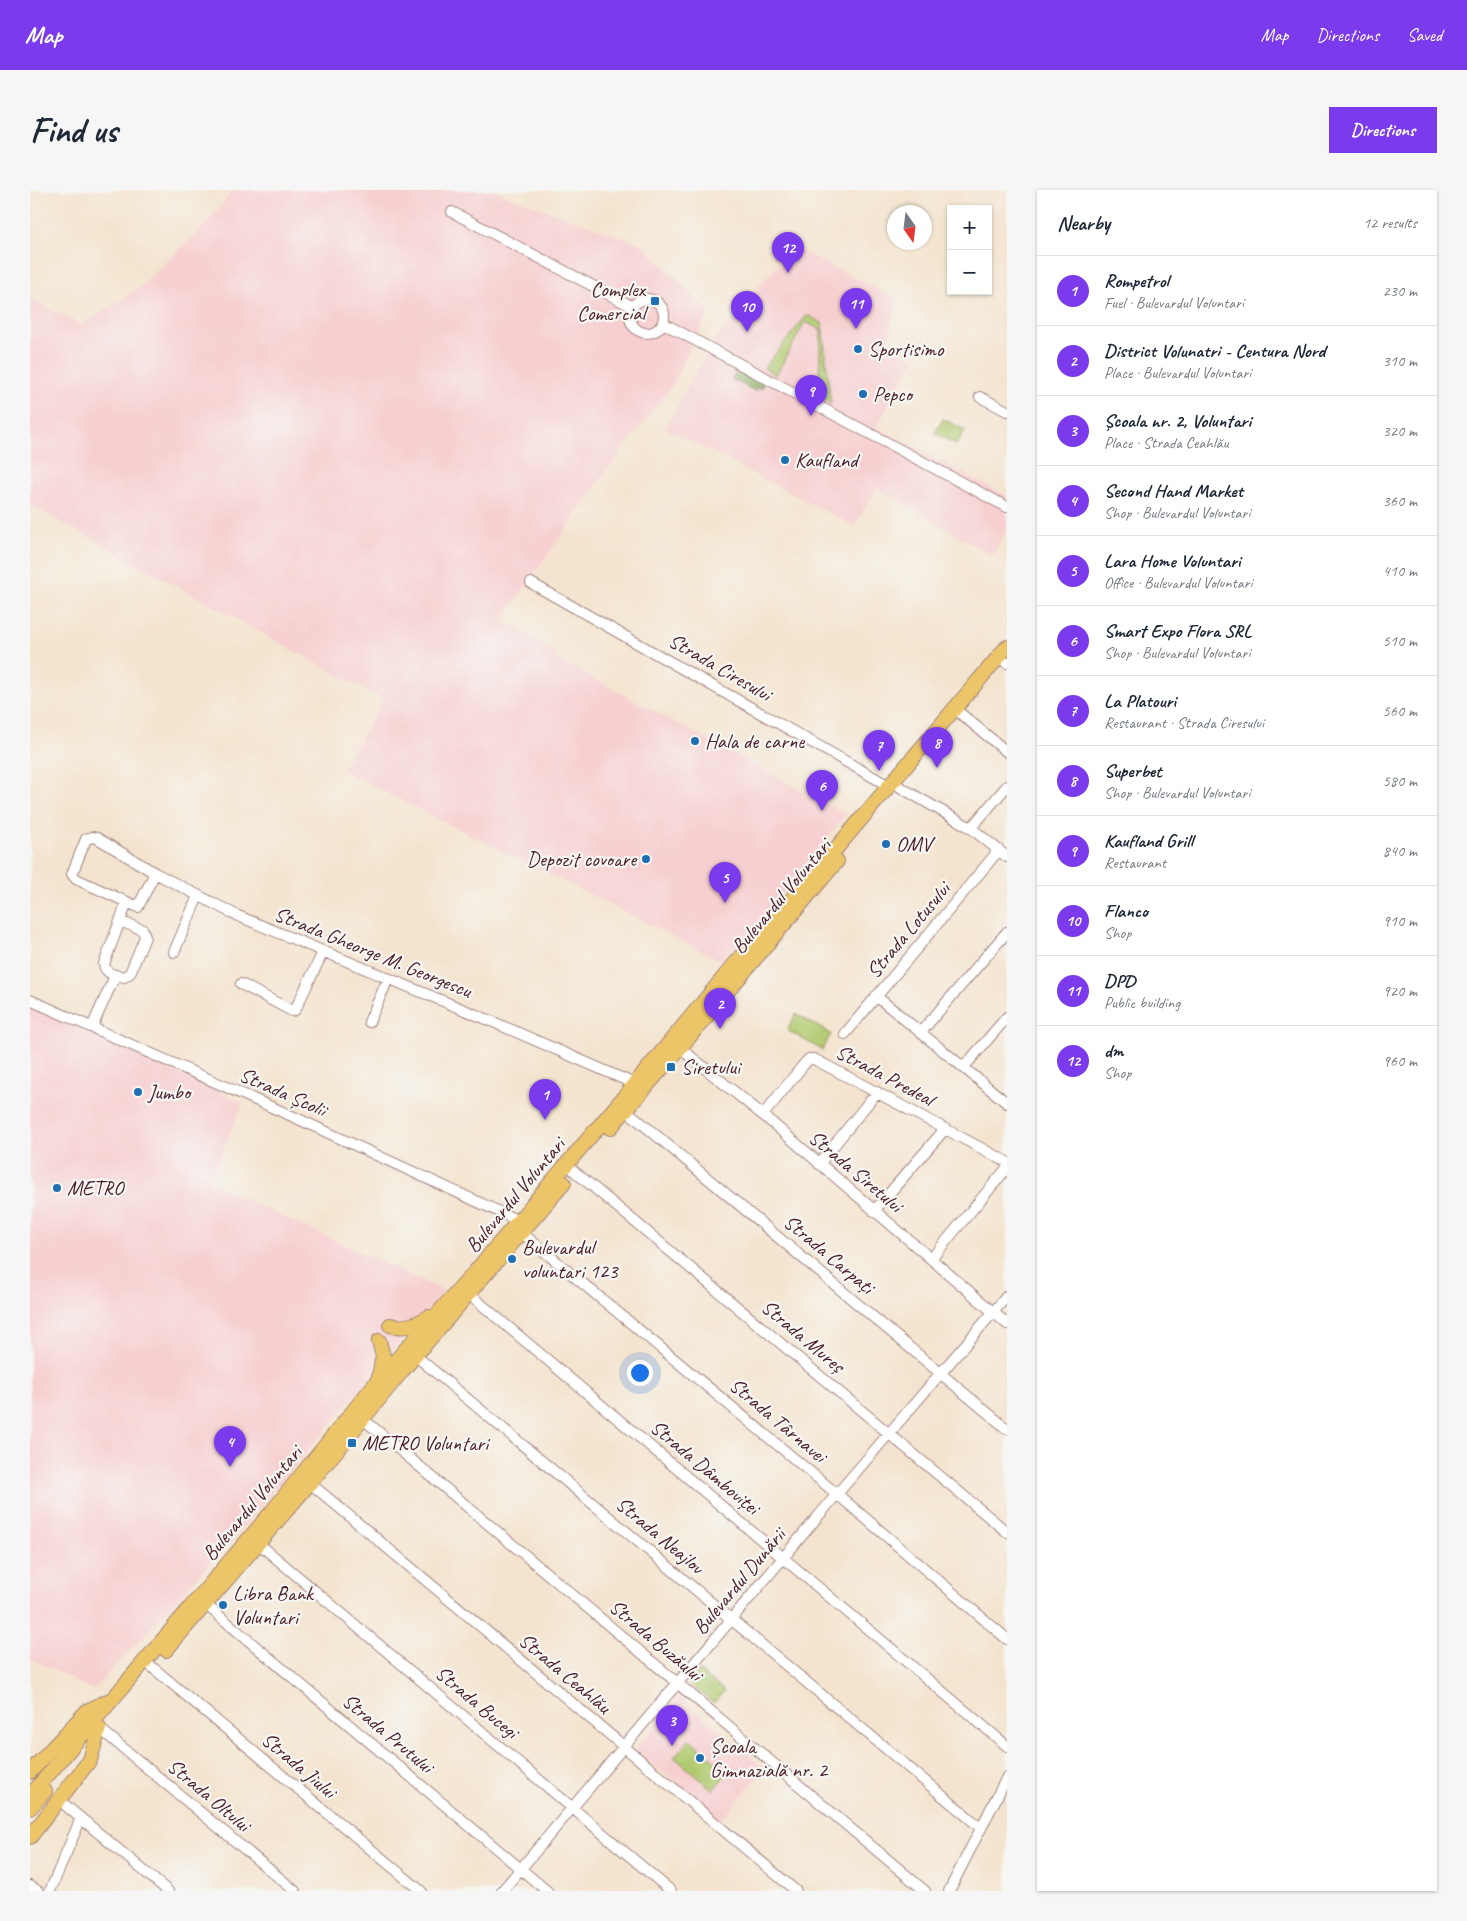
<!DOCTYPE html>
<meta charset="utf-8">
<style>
:root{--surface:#fff;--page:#f6f6f7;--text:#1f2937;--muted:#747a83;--line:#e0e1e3;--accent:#7c3aed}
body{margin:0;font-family:Caveat,sans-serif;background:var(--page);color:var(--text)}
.controls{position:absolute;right:15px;top:15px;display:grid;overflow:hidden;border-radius:0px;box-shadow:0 1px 4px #0004}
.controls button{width:45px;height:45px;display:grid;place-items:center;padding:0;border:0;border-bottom:1px solid var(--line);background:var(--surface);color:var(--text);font:25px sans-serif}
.compass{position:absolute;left:857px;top:15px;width:45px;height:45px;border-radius:50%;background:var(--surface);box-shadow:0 1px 4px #0004;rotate:166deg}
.you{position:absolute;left:609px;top:1182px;width:18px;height:18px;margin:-12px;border:4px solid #fff;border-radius:50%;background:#1a73e8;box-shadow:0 0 0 8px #1a73e833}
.badge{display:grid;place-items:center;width:32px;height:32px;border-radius:50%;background:var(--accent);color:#fff;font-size:16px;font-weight:700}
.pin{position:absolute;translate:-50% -41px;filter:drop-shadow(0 1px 2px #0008)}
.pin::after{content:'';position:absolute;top:26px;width:18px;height:15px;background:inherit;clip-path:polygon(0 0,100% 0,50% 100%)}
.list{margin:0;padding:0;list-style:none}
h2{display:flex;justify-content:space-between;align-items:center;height:65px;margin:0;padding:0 20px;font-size:21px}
h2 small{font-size:16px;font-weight:400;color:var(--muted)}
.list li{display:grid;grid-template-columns:32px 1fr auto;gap:15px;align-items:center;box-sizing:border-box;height:70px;padding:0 20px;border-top:1px solid var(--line)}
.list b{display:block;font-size:19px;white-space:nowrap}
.list p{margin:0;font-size:16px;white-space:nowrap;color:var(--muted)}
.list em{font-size:16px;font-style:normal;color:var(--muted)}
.map{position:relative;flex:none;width:977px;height:1701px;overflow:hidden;border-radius:0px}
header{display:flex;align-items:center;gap:30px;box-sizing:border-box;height:70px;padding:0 25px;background:var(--accent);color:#fff}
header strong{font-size:24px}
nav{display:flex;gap:28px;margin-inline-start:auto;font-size:18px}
.intro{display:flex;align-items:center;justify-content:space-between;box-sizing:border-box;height:120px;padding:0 30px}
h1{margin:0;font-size:35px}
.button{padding:12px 22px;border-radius:0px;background:var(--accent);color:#fff;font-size:18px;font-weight:700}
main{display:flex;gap:30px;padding:0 30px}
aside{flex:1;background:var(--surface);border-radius:0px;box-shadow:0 1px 4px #0004}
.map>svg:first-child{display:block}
.built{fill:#f7cfd0}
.grass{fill:#b1ca70;stroke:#7e744e}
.forest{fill:url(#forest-firs);stroke:#6b6646}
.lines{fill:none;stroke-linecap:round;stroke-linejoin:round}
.minor-casing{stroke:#9f827d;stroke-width:12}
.highway-casing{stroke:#9f827d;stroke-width:16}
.minor{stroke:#fff;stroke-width:10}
.highway{stroke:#edc569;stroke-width:14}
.poi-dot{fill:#1f6fb2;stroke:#f6f6f2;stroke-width:2}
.labels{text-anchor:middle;stroke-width:4.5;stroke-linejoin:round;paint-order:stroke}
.poi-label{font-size:21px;fill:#4a1f2b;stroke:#f6f6f2;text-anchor:start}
.street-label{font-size:21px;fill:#4a1f2b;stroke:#f6f6f2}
</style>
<header>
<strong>Map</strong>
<nav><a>Map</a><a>Directions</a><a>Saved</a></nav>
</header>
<div class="intro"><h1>Find us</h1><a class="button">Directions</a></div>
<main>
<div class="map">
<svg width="977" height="1701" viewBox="0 0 977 1701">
<defs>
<pattern id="forest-firs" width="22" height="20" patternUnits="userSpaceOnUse" patternTransform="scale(1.25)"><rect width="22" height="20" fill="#8cae62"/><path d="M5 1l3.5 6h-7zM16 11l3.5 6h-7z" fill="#748d51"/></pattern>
</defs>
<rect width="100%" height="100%" fill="#f6f6f2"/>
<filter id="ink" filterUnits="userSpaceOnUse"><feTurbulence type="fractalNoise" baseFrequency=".02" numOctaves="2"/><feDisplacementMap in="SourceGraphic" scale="10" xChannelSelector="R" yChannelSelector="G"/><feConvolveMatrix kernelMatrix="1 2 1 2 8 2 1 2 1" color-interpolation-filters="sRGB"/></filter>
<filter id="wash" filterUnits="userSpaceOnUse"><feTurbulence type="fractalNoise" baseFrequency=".0096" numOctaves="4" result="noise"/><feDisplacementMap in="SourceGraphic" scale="20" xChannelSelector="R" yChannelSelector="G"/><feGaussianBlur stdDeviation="1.12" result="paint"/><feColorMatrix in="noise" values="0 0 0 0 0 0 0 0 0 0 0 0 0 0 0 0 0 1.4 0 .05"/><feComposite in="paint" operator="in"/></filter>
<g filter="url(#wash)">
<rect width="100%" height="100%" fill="#f4e4cf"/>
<path class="built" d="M203,0H462L613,55L679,122L642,195L583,272L472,430L528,463L525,468L816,624L696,773L311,580L354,510L0,315V108L51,135L108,99L179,31Z
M763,57L866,109L857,155L884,169L846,237L977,306V339L962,366L847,298L824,336L635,238L684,151Z
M0,816L213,913L179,992L414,1101L191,1362L63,1500L0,1468Z
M649,1507L735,1578L690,1631L605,1559Z"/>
<path class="grass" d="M777,125L792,133L801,214L788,207L791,140L775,132L746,185L734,178Z
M913,229L935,240L926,255L905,243Z
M766,824L801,844L792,860L757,840Z
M669,1481L694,1501L684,1513L659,1493Z
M660,1549L698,1582L683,1600L644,1567Z"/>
<path class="forest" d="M707,182L734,194L731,199L727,197L725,201L701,189Z"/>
</g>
<g filter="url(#ink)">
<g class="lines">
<g class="minor-casing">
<path id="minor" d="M422,22L603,117
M600 126a17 17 0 1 1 34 0a17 17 0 1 1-34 0Z
M633,133L977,317
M950,207L977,221
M501,393L859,596
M975,472L977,473
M931,524L977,562
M870,597L941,638L977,667
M941,638L977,596
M125,683L108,717L46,689L42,684L56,649L62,647L67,648L125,683L206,725L461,831L605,894
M90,731L113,740L115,747L100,783L94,787C85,785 75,784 74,774L97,712
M144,762L168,706
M211,794L262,821L265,820L293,762
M846,806L977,913
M0,810L264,927L489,1031
M339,832L358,789
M62,837L84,788
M891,842L977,742
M815,844L969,660
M650,858L733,925L977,1134
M934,877L977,827
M596,920L977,1239
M733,925L775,873L779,869H784L977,972
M789,974L847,902
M544,981L977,1342
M844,1021L915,939
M492,1043L814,1310L977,1449
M901,1069L977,978
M439,1104L977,1556
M380,1161L951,1638
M333,1229L895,1701
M280,1293L766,1701
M228,1353L641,1701
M175,1414L517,1701
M122,1477L391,1701
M69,1538L265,1701
M29,1610L138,1701
M0,1696L8,1701
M20,1701L51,1628
M472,1701L807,1304L977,1106
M919,1701L977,1587"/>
</g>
<g class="highway-casing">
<path id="highway" d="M580,938L650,858L807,671
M360,1135C376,1139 386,1134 399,1127
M349,1151L353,1166L349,1186
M136,1460L280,1293L372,1181L534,993
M0,1582L57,1521L80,1510
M0,1606L240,1324L349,1189L445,1082L605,894L724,751L787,681L977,457
M0,1618L15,1601
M0,1647L60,1570L69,1538"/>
</g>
<use href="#minor" class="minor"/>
<use href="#highway" class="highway"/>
</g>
</g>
<g class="poi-dot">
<rect x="620" y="106" width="10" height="10" rx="2.5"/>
<circle cx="828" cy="159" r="5"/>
<circle cx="833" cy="204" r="5"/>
<circle cx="755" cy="270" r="5"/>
<circle cx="665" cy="551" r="5"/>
<circle cx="856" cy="654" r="5"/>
<circle cx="616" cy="669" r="5"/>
<rect x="636" y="872" width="10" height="10" rx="2.5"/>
<circle cx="108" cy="902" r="5"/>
<circle cx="27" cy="998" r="5"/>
<circle cx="482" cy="1069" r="5"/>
<rect x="317" y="1248" width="10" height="10" rx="2.5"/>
<circle cx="193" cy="1415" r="5"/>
<circle cx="670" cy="1568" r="5"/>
</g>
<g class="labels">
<g class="poi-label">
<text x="615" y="106" text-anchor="end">Complex<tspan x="615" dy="24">Comercial</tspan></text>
<text x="838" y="166">Sportisimo</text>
<text x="843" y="211">Pepco</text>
<text x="765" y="277">Kaufland</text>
<text x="675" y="558">Hala de carne</text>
<text x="866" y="661">OMV</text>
<text x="606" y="676" text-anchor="end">Depozit covoare</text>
<text x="651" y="884">Siretului</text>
<text x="118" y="909">Jumbo</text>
<text x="37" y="1005">METRO</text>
<text x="492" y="1064">Bulevardul<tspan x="492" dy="24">voluntari 123</tspan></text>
<text x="332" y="1260">METRO Voluntari</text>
<text x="203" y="1410">Libra Bank<tspan x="203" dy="24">Voluntari</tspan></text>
<text x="680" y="1563">Școala<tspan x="680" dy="24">Gimnazială nr. 2</tspan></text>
</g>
<g class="street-label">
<text transform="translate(690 477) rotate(30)" y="7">Strada Ciresului</text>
<text transform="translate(751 706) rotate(-50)" y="7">Bulevardul Voluntari</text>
<text transform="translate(878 740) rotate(-50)" y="7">Strada Lotusului</text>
<text transform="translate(343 762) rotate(22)" y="7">Strada Gheorge M. Georgescu</text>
<text transform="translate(855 885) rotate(28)" y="7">Strada Predeal</text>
<text transform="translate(253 902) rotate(24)" y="7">Strada Școlii</text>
<text transform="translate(826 981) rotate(40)" y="7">Strada Siretului</text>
<text transform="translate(485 1005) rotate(-50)" y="7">Bulevardul Voluntari</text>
<text transform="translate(799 1064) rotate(40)" y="7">Strada Carpați</text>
<text transform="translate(773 1146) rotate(40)" y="7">Strada Mureș</text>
<text transform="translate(748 1230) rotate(40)" y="7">Strada Târnavei</text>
<text transform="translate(675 1277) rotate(40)" y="7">Strada Dâmboviței</text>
<text transform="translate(222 1313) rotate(-50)" y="7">Bulevardul Voluntari</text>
<text transform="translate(630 1345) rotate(40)" y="7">Strada Neajlov</text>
<text transform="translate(709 1391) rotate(-50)" y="7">Bulevardul Dunării</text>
<text transform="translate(626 1450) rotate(40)" y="7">Strada Buzăului</text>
<text transform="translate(535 1483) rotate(40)" y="7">Strada Ceahlău</text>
<text transform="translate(447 1512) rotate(40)" y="7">Strada Bucegi</text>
<text transform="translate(358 1543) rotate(40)" y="7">Strada Prutului</text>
<text transform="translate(269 1575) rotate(40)" y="7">Strada Jiului</text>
<text transform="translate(179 1605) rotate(40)" y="7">Strada Oltului</text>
</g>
</g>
</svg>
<div class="controls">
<button>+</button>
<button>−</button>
</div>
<svg class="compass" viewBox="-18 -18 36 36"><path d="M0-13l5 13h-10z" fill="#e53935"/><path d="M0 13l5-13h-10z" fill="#747a83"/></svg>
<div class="you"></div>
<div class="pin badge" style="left:515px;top:930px">1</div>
<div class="pin badge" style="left:690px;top:839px">2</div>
<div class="pin badge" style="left:642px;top:1556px">3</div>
<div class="pin badge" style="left:200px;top:1277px">4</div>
<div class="pin badge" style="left:695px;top:713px">5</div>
<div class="pin badge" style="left:792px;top:621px">6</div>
<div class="pin badge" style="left:849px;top:581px">7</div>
<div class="pin badge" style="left:907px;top:578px">8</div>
<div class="pin badge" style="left:781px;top:226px">9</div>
<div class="pin badge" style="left:717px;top:142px">10</div>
<div class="pin badge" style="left:826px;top:139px">11</div>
<div class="pin badge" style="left:758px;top:83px">12</div>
</div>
<aside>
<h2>Nearby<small>12 results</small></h2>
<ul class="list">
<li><span class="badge">1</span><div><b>Rompetrol</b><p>Fuel · Bulevardul Voluntari</p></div><em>230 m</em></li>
<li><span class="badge">2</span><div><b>District Volunatri - Centura Nord</b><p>Place · Bulevardul Voluntari</p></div><em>310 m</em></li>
<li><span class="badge">3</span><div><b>Școala nr. 2, Voluntari</b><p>Place · Strada Ceahlău</p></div><em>320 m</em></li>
<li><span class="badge">4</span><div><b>Second Hand Market</b><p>Shop · Bulevardul Voluntari</p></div><em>360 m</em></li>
<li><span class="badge">5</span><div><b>Lara Home Voluntari</b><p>Office · Bulevardul Voluntari</p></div><em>410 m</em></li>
<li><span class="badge">6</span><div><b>Smart Expo Flora SRL</b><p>Shop · Bulevardul Voluntari</p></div><em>510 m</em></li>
<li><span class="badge">7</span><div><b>La Platouri</b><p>Restaurant · Strada Ciresului</p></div><em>560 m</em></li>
<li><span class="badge">8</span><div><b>Superbet</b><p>Shop · Bulevardul Voluntari</p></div><em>580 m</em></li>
<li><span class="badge">9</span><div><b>Kaufland Grill</b><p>Restaurant</p></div><em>840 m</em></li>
<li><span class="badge">10</span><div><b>Flanco</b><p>Shop</p></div><em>910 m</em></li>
<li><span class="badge">11</span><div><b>DPD</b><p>Public building</p></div><em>920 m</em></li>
<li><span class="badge">12</span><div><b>dm</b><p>Shop</p></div><em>960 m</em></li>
</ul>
</aside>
</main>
